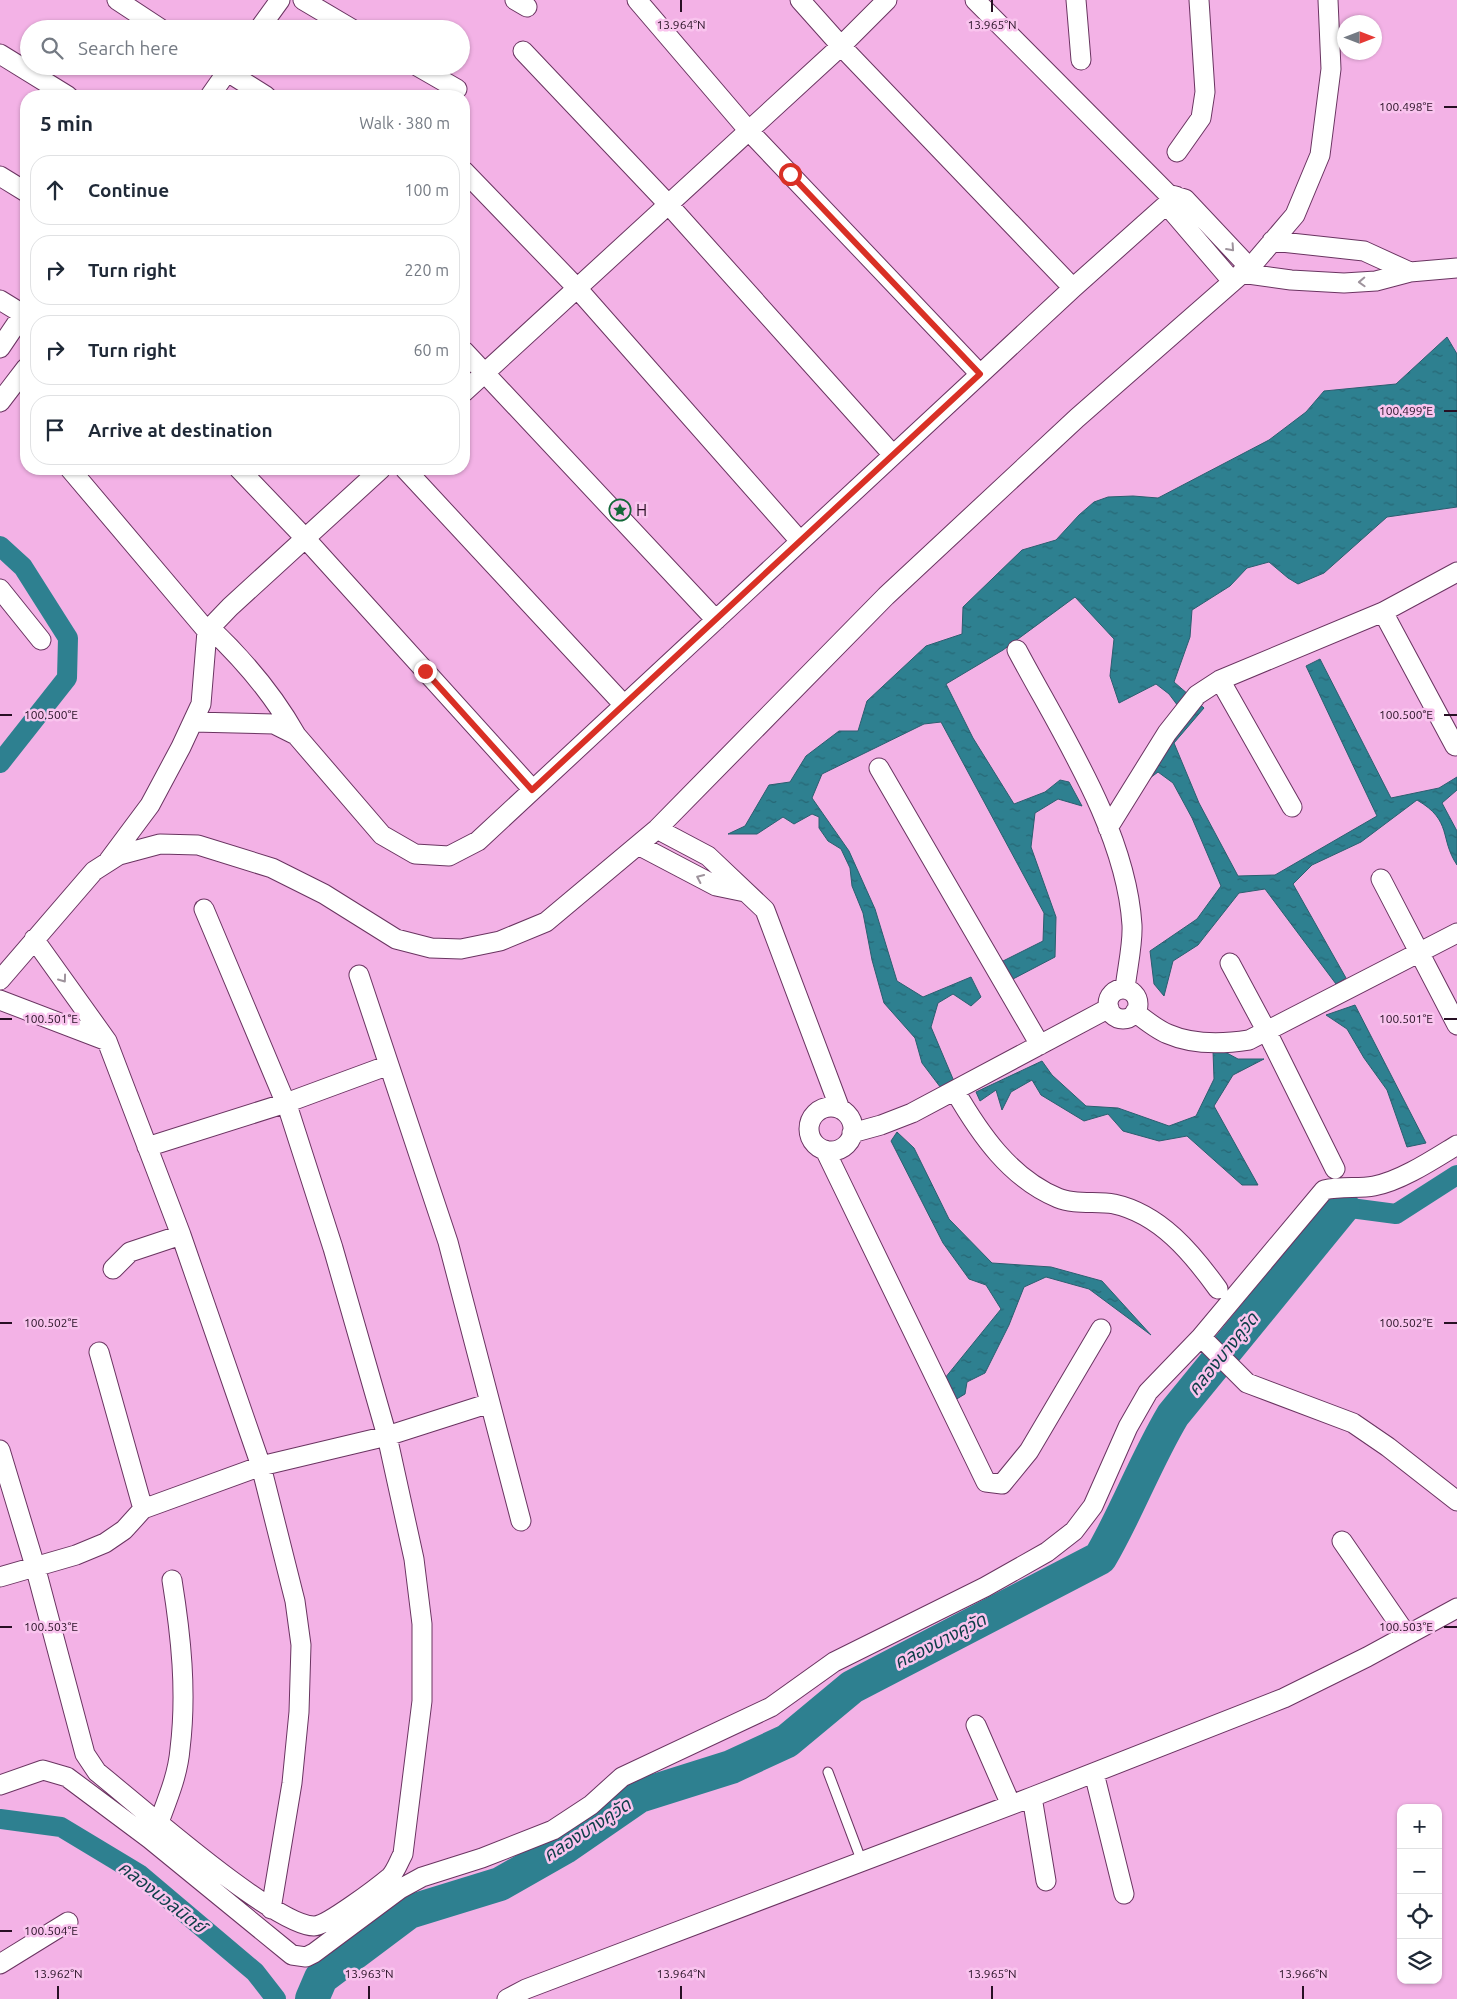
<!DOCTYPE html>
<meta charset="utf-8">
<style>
:root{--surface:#fff;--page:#f2f2f3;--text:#1f2937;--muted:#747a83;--line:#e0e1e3}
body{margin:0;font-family:Ubuntu,"Noto Sans Thai",sans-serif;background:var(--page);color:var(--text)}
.controls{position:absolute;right:15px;bottom:15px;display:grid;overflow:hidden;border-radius:10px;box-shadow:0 1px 4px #0004}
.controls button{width:45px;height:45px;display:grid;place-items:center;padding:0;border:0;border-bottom:1px solid var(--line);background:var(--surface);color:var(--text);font:25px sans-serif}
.compass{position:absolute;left:1337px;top:15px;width:45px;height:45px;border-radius:50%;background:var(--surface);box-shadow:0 1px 4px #0004;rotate:90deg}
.stop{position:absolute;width:15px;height:15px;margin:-11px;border:4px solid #d93025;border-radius:50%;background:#fff}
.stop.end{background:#d93025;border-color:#fff;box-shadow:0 1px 5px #0008}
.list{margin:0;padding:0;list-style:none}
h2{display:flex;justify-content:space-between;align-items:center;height:65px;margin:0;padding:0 20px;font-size:21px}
h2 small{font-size:16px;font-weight:400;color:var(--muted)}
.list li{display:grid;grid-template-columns:32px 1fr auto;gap:15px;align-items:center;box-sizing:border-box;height:70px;margin:0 10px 10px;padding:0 10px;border:1px solid var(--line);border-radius:20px}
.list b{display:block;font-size:19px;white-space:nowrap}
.list em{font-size:16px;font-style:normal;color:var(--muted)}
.icon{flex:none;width:28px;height:28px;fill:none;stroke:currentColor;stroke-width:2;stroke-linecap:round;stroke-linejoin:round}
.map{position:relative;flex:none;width:1457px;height:1999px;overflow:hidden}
.search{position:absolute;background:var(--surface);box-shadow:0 1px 4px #0004;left:20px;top:20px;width:450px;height:55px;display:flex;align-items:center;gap:12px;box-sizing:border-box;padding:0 18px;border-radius:28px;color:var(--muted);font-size:19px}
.panel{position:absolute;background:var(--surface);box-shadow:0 1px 4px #0004;left:20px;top:90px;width:450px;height:385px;border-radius:20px}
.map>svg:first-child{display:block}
.water{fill:url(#water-ripples);stroke:#2c5e70}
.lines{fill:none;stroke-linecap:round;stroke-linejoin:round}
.canal{stroke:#2e8090;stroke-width:20}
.river{stroke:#2e8090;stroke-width:34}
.lane-casing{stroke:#6a3461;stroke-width:11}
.street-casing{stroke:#6a3461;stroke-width:21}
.lane{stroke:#fff;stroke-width:9}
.street{stroke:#fff;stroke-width:19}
.oneway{stroke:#9e939c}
.route{stroke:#d93025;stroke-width:6}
.ticks{fill:none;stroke:#271024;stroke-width:2}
.labels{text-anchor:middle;stroke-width:5;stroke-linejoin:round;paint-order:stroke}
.poi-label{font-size:16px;fill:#271024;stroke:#f9c4ee;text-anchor:start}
.water-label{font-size:18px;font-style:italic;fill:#0c3d47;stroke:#f9c4ee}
.ticks-label{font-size:12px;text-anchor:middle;fill:#271024;stroke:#f9c4ee;stroke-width:5;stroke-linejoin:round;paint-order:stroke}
</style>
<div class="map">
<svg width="1457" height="1999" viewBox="0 0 1457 1999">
<defs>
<pattern id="water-ripples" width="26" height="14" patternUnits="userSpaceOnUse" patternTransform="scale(1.25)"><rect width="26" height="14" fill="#2e8090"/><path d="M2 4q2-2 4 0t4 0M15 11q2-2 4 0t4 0" fill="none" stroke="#276775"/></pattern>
</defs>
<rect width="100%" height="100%" fill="#f3b2e6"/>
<path class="water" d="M1447,337L1457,354V507L1387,517L1324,573L1298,584L1288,578L1269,562L1247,568L1230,586L1192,610L1190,637L1174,682L1204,708L1174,743L1199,803L1238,876L1275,875L1377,816L1306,666L1320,659L1391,798L1439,788L1457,777V790L1442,803L1457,831V865C1439,838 1453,821 1417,800L1361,842L1312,865L1293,884L1346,978L1336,984L1265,889L1239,893L1198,945L1173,961L1164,996L1154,984L1150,951L1197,919L1221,886L1192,818L1173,783L1158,772L1130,793L1178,706L1169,694L1156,684L1119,703L1110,676L1114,639L1075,597L1003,650L946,684L973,738L1014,804L1045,792L1060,780L1069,782L1082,806L1058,799L1035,813L1031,847L1056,917L1055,957L1013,979L999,963L1043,941L1044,913L941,722L924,724L822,774L812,798L849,851L875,909L897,981L923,997L971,977L981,997L971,1006L953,994L938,1003L931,1027L956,1086L944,1092L922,1063L915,1038L884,1003L872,960L863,913L852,886L850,868L841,849L828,841L819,828V817L812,814L794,824L783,817L757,834H728L745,826L769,785L790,782L806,756L839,731H858L867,701L926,646L962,634L963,607L1022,550L1056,540L1079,515L1094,502L1108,497L1133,496L1158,498L1269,440L1306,412L1324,391L1396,384Z
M1355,1005L1426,1143L1407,1147L1387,1090L1364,1058L1347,1029L1326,1015Z
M1213,1051L1225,1052L1238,1059H1264L1233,1075L1214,1106L1258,1185H1242L1187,1136L1159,1141L1123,1131L1108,1114L1084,1121L1041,1095L1032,1080L1011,1092L1002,1110L996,1090L980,1101L976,1092L1042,1061L1052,1075L1086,1106L1118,1108L1169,1126L1196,1116L1214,1079Z
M897,1132L914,1148L949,1219L992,1263L1051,1267L1102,1281L1151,1335L1089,1289L1046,1277L1024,1287L1009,1325L985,1373L967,1382L965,1394L955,1400L945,1378L1001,1309L986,1285L969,1279L943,1243L891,1141Z"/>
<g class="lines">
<path class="canal" d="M0,546L23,567L68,638L67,678L0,763
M1343,1207L1396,1214L1457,1175
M0,1819L61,1827L139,1874L255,1972L276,1999"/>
<path class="river" d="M312,1999L321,1978L409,1912L500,1884L565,1847L639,1796L731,1767L787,1741L852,1687L1100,1558C1127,1512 1145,1462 1173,1415L1343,1207"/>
<g class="lane-casing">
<path id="lane" d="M828,1772L862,1862"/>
</g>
<g class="street-casing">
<path id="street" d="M117,0L161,29
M303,0L352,29
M515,0L527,7
M637,0L749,131L980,374
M800,0L841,46L1073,288
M975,0L1168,194L1185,199L1249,267
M1076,0L1081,60
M259,29L280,0
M523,51L668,204L893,455
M0,54L68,96
M218,66L266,96
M417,66L457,89
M210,96L231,66
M1177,152L1201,118L1205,92L1199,0
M464,171L576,287L800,541
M0,176L26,192
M1168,194L1172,211L1232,281
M1272,241L1364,251L1410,272
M1241,273L1291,280L1344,283L1376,281L1410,272L1457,268
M0,300L26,316
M0,348L23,314
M464,351L716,620
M464,392L841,46L887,0
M0,402L26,368
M70,469L207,631
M239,469L305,538L533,790
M405,469L624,705
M0,589L41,640
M1383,612L1455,746
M210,628C244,660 273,694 296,735
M1017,650C1061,733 1126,830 1132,925C1133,945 1127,969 1125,989
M1220,680L1292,807
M193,722L274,724L296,735L382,835L415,854L449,856L478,841L1073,288L1176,196
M879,768L1040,1045
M1108,828L1167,733L1197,695L1220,680L1383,612L1457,572
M657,829L708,856L765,910L840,1109
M638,845L716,886L745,892
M109,860L150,805L181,747L201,704L207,631L230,607L381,469
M1381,879L1457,1025
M34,939L107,1041L181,1235L261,1466L295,1601L301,1645L299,1712L292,1783L271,1909
M1230,963L1266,1030L1335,1169
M359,975L448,1242L521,1521
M0,980L94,871L119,855L160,844L198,845L272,868L324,894L396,939L431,948L461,949L500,941L546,922L657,829L886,596L1077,418L1254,263L1295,215L1320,155L1331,69L1328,0
M1108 1004a15 15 0 1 1 30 0a15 15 0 1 1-30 0Z
M0,1000L107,1041
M1135,1012C1145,1020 1156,1029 1168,1034C1193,1045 1223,1044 1249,1040L1457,933
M955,1091C980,1134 1010,1178 1058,1198C1074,1205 1097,1201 1114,1204C1160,1214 1192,1253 1218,1289
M809 1129a22 22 0 1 1 44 0a22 22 0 1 1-44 0Z
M852,1133L881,1125L912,1113L1109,1008
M147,1147L286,1103L389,1065
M825,1150L986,1482L1002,1484L1029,1451L1101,1329
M113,1269L130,1252L181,1235
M1201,1337L1247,1383L1353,1423L1388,1447L1457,1501
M99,1352L143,1509
M0,1450L35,1566L85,1754L97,1772C135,1802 274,1926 314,1926C327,1926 378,1887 390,1877C396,1871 399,1861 403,1854L422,1701V1624L414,1559L387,1436L333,1248L289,1111L204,909
M1342,1541L1406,1634
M0,1577L76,1555L105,1543L124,1530L143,1509L261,1466L387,1436L490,1403
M976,1725L1011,1805
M1094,1773L1124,1894
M0,1785L43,1770L67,1777L150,1839L292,1955L306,1957L314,1953L400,1889L422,1877L482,1858L553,1830L591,1805L622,1777L771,1707L834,1662L985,1587L1047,1552L1074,1531L1093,1506L1128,1427L1148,1392L1201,1337L1324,1190C1342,1186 1359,1189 1374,1186C1401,1181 1434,1159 1457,1145
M1032,1797L1046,1881
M159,1822C168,1798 178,1774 180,1749C187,1692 181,1636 172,1580
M0,1964L68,1922
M507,1999L526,1989L1032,1797L1284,1698L1367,1657L1457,1608"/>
</g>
<use href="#lane" class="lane"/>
<use href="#street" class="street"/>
</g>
<defs><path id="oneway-chevron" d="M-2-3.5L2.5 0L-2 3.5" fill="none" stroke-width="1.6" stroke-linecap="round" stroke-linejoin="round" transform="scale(1.25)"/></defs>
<g class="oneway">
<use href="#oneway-chevron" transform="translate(1231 248) rotate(48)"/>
<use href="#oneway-chevron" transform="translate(1362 282) rotate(178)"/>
<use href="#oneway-chevron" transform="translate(700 878) rotate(-155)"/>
<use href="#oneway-chevron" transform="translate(63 979) rotate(54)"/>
</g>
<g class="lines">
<path class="route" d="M425,671L532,790L980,374L790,174"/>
</g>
<path class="ticks" d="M681,0V12M992,0V12M1444,107H1457M1444,411H1457M0,715H12M1444,715H1457M0,1019H12M1444,1019H1457M0,1323H12M1444,1323H1457M0,1627H12M1444,1627H1457M0,1931H12M58,1986V1999M369,1986V1999M681,1986V1999M992,1986V1999M1303,1986V1999"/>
<defs>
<g id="sight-ring" transform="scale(1.125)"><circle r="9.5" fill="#f9c4ee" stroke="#136839" stroke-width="1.5"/><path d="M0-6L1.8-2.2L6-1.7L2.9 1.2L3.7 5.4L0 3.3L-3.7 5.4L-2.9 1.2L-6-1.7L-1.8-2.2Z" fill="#136839"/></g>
</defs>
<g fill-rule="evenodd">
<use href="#sight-ring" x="620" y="510"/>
</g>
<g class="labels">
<g class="poi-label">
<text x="636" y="516">H</text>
</g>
<g class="water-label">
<text transform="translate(1223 1354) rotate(-51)" y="6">คลองบางคูวัด</text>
<text transform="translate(940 1641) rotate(-27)" y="6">คลองบางคูวัด</text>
<text transform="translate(587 1830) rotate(-33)" y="6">คลองบางคูวัด</text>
<text transform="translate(162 1897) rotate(38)" y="6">คลองนวลนิตย์</text>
</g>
</g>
<g class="ticks-label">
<text x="681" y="29">13.964°N</text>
<text x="992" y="29">13.965°N</text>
<text x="1406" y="111">100.498°E</text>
<text x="1406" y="415">100.499°E</text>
<text x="1406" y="719">100.500°E</text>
<text x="51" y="719">100.500°E</text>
<text x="1406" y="1023">100.501°E</text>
<text x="51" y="1023">100.501°E</text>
<text x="1406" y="1327">100.502°E</text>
<text x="51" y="1327">100.502°E</text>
<text x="1406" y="1631">100.503°E</text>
<text x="51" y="1631">100.503°E</text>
<text x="51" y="1935">100.504°E</text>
<text x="58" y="1978">13.962°N</text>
<text x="369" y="1978">13.963°N</text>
<text x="681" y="1978">13.964°N</text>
<text x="992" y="1978">13.965°N</text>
<text x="1303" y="1978">13.966°N</text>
</g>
</svg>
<div class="controls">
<button>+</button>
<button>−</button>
<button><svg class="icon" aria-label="locate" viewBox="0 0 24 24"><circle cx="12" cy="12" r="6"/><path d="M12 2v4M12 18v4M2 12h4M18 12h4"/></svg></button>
<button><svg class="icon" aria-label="layers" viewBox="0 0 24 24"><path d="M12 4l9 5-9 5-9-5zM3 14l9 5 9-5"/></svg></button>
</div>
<svg class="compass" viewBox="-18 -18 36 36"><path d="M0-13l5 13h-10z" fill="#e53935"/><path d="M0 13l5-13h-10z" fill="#747a83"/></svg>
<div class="stop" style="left:790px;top:174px"></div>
<div class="stop end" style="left:425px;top:671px"></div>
<div class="search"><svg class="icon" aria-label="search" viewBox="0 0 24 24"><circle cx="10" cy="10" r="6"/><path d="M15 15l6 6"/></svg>Search here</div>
<section class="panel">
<h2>5 min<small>Walk · 380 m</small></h2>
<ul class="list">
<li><svg class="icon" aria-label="ahead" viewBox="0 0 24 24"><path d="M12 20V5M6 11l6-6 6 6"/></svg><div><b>Continue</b></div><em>100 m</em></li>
<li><svg class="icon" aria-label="right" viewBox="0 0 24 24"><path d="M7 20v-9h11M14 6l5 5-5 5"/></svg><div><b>Turn right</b></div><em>220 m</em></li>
<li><svg class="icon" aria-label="right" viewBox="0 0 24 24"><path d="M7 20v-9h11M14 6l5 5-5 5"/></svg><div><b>Turn right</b></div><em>60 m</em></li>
<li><svg class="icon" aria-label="arrive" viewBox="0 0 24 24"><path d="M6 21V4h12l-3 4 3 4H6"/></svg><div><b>Arrive at destination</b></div></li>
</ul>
</section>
</div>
